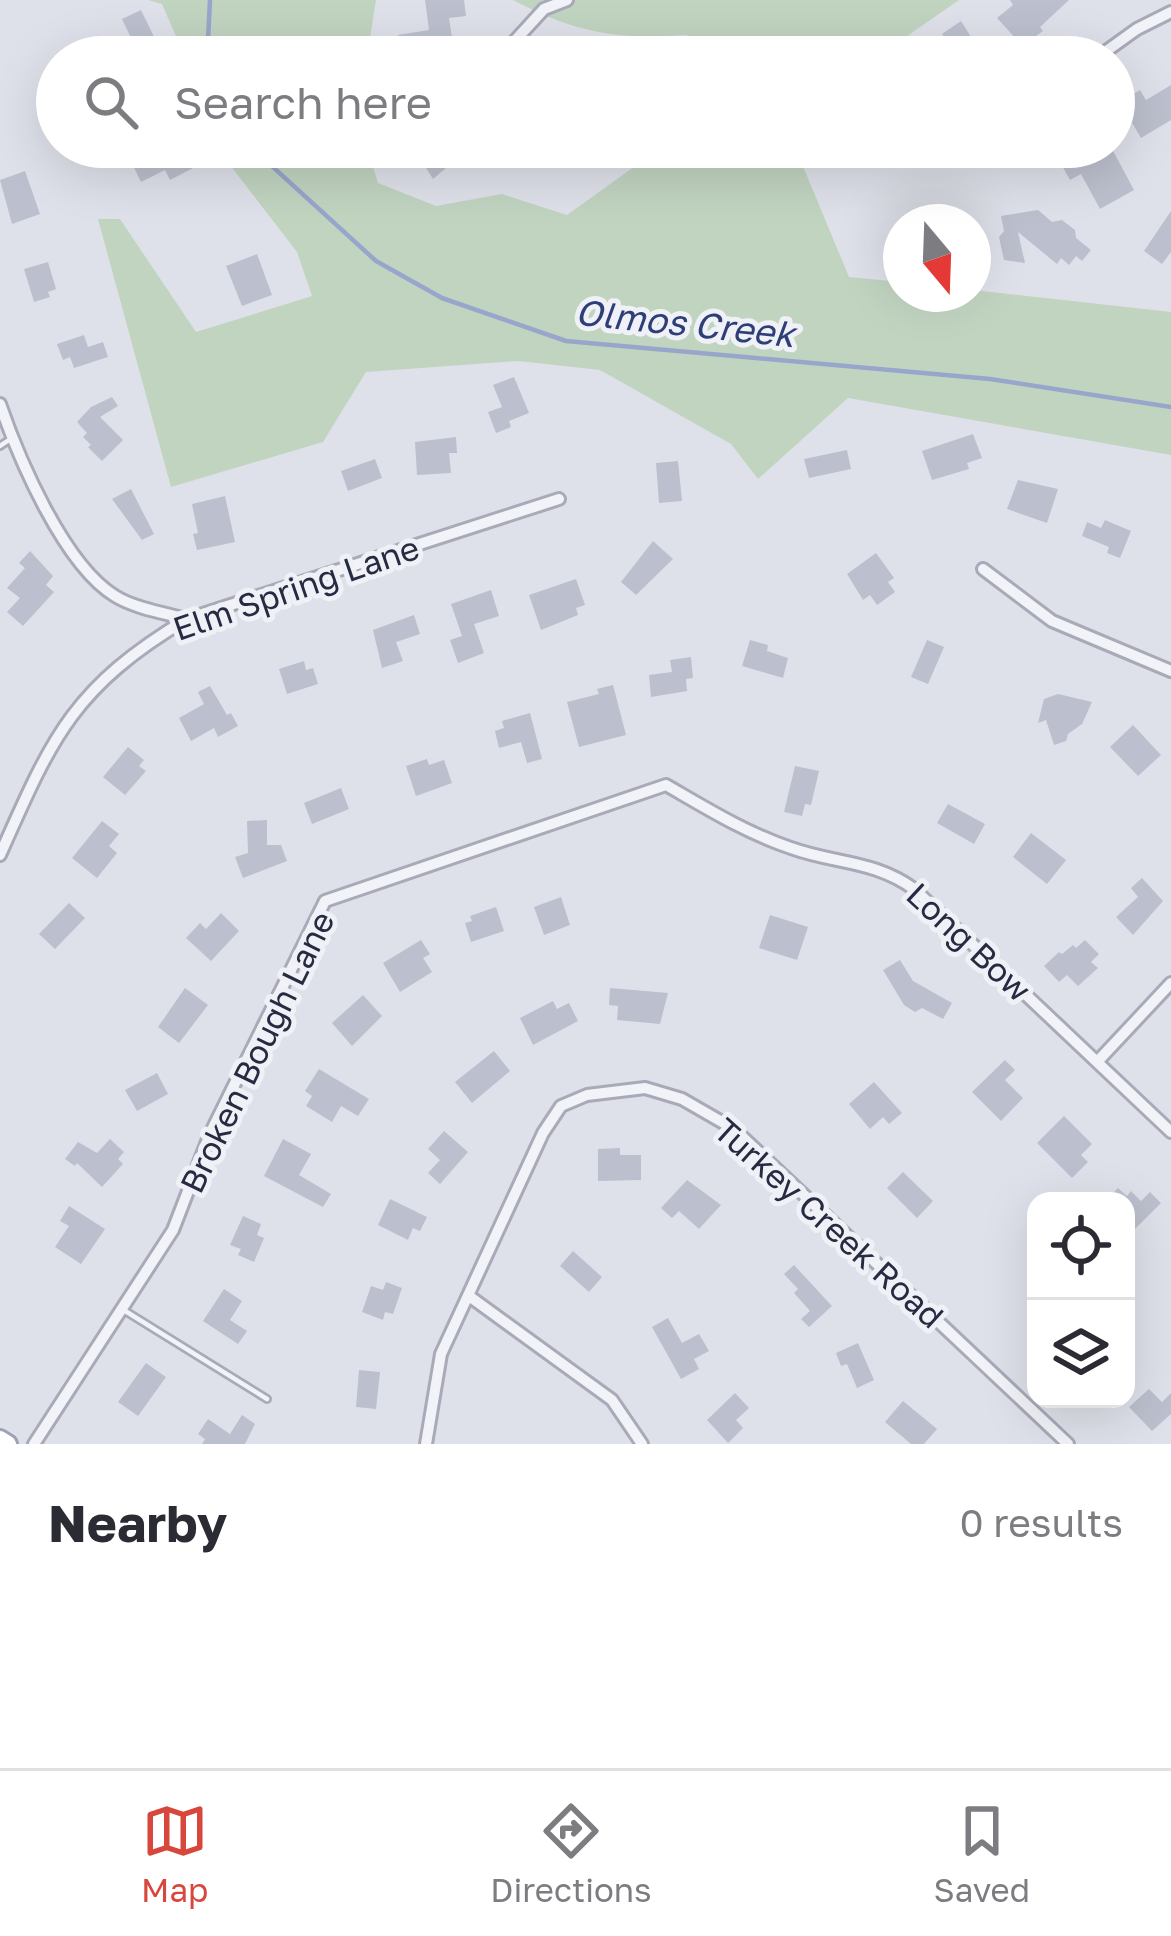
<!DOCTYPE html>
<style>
:root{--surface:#fff;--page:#f7f7f7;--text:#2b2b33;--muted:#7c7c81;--line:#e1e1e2;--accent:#d7473c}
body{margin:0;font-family:"Golos Text",sans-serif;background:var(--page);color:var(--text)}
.controls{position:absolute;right:36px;bottom:36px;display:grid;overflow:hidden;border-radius:24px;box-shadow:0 12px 48px #0002}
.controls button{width:108px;height:108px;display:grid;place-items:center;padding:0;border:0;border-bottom:3px solid var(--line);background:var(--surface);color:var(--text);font:60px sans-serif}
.compass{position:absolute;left:883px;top:204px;width:108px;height:108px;border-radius:50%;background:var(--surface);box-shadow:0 12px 48px #0002;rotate:161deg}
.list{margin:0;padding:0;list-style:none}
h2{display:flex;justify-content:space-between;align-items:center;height:156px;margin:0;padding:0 48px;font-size:51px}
h2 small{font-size:39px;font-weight:400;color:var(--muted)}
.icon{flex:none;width:66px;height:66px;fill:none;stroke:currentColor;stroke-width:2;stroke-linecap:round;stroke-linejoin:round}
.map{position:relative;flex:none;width:1171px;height:1444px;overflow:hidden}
.search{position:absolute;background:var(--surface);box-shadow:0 12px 48px #0002;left:36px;right:36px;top:36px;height:132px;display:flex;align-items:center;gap:30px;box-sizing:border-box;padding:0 42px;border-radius:66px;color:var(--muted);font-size:45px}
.sheet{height:324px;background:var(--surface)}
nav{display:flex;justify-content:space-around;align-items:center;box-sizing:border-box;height:168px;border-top:3px solid var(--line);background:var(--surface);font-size:33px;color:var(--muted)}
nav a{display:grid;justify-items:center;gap:6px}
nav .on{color:var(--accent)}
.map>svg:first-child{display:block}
.green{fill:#c1d4c0}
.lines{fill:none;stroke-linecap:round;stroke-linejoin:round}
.stream{stroke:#98a6cc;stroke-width:4.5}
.building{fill:#bcbfcd}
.service-casing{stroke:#a8aab8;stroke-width:10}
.minor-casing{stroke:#a8aab8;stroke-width:16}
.primary-casing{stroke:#9ea2b6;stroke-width:22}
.service{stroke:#f2f3f8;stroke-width:4.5}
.minor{stroke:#f2f3f8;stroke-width:10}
.primary{stroke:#fff;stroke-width:16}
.labels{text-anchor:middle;stroke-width:10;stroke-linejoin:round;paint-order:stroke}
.street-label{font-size:33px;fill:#272b42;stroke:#eff1f7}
.water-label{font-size:36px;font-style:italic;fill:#2e3f78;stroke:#eff1f7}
</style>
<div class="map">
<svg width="1171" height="1444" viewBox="0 0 1171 1444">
<rect width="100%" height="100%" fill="#dfe1ea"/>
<path class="green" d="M148,0H376L367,57H185L162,4Z
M513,0H959L877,57H696L687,35C618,40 575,33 513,0Z
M223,147H367L378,183L436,206L502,194L567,215L656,151L653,147H795L849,277L901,282V294H973V290L1171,312V455L848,398L758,479L731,444L600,370L518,361L366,372L323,442L171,487L98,219H120L196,332L312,296L297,252L230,165Z"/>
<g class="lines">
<path class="stream" d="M210,0L208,40L215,57
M251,147L376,261L442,298L566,341L990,379L1171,407"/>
</g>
<path class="building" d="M425,0H464L466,16L449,18L453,44L400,51L398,35L429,30Z
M1010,0H1069L1040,27L1043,31L1036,36L1041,42L1028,52L997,18L1013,5Z
M141,10L157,43H162L166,53L157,57H140L122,19Z
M961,21L973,40L977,38L990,57H957L942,34Z
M1171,85V120L1141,138L1120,102L1140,90L1146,100Z
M124,147H163L171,165L198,150L205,162L170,180L165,170L141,182Z
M413,147H471L433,179Z
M1080,147H1111L1134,190L1100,209L1081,174L1070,180L1060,162L1082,150Z
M25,171L40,214L12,224L0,180Z
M1038,210L1052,222L1062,220L1075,230L1076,238L1091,250L1082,261L1076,256L1069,265L1061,258L1057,264L1018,232L1025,263L1004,260L999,237L1004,231L1001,216Z
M1171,211V252L1162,264L1144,251Z
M257,254L272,295L242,306L226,266Z
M48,262L56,289L48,292L50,297L34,302L24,269Z
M84,335L88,347L103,342L108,357L74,368L70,357L63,360L57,344Z
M514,377L529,413L509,421L511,427L496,433L488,412L502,407L493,385Z
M112,397L118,406L100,417L123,440L102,461L88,447L91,445L83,437L87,433L77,422L91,407Z
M973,434L982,458L967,463L969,469L932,480L922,451Z
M456,437L457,453H449L451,473L417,475L415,442Z
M847,450L851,469L809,478L804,459Z
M375,459L382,478L348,491L341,471Z
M678,461L682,501L659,503L656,463Z
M1018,480L1058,489L1047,523L1007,509Z
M131,489L154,534L142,540L112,499Z
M225,496L235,542L197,550L193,534L198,533L192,504Z
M1105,520L1131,531L1120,558L1107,553L1109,547L1082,536L1087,522L1101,528Z
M653,541L673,559L636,595L621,582Z
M30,551L53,576L46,585L54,592L23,626L7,612L20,598L7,588L25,568L19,563Z
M876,553L894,578L888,582L895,592L877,605L870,595L863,600L847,574Z
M576,579L585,605L576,608L578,615L541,630L529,595Z
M491,590L499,616L474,624L484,653L458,663L450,640L462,636L451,604Z
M414,615L420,634L396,642L403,661L382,668L373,630Z
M750,640L768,645L767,651L788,658L783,678L742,666Z
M927,640L944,647L928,684L911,677Z
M691,657L693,678L686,679L687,691L651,697L649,675L672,672L670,660Z
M304,661L306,670L313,668L318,684L287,694L279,669Z
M613,685L626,735L579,747L567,702L599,694L597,689Z
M210,686L227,715L231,713L238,726L218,737L214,728L191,741L179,718L204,704L198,692Z
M1058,694L1092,702L1082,724L1068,734L1066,741L1054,745L1046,720L1038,723L1044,699Z
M530,713L542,759L527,763L521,742L499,748L495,731L504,728L502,721Z
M1133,725L1161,755L1138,776L1110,747Z
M128,747L144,760L139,766L146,771L125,795L103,777Z
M427,759L429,765L444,760L452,783L416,796L406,766Z
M795,766L819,771L811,805L805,804L802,816L784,812Z
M341,788L349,809L312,824L304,803Z
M948,804L985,824L974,844L937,823Z
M267,820V845H281L287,861L243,878L235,857L248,853L247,821Z
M102,821L119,834L109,846L117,853L97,878L72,858Z
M1031,833L1066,860L1047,884L1013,857Z
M1142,878L1163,901L1133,935L1116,917L1138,897L1131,888Z
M561,897L570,925L544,935L534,907Z
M69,903L85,918L55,949L39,934Z
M496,907L504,931L471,942L465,923L472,921L470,916Z
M221,913L239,931L211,961L186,938L200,923L206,929Z
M770,915L808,927L797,960L759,948Z
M421,940L430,954L423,958L432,972L400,992L383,963Z
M1085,940L1099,954L1091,962L1098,968L1078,986L1067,975L1059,982L1044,966L1059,952L1062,954L1073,945L1076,948Z
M900,960L913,981L952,1003L943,1019L922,1008L915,1012L904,1005L883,970Z
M185,988L208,1005L179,1043L158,1027Z
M610,988L668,993L660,1024L617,1020L618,1006L609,1005Z
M363,995L382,1016L352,1046L332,1023Z
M553,1001L557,1009L569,1003L578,1021L533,1045L520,1018Z
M494,1051L510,1071L472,1103L455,1082Z
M1005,1060L1015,1070L1005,1080L1023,1098L1001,1121L972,1092Z
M319,1069L369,1099L358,1116L341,1106L332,1122L306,1106L312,1096L305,1091Z
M157,1073L168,1094L137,1111L125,1090Z
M874,1082L902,1113L889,1124L883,1117L870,1129L849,1104Z
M1064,1116L1092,1144L1081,1155L1088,1162L1072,1178L1037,1143Z
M444,1131L468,1152L440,1184L428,1173L440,1160L428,1149Z
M110,1139L124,1152L118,1159L123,1164L102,1187L77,1163L75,1166L65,1159L78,1142L97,1153Z
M283,1139L311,1154L299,1175L331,1194L323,1207L264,1176Z
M620,1148V1155H641V1180L598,1181V1149Z
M903,1172L933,1201L917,1218L887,1188Z
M687,1180L721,1205L699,1229L679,1211L672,1218L661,1208Z
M1118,1188L1127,1196L1131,1191L1141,1201L1150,1192L1161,1203L1126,1238V1201H1105Z
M390,1199L427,1217L420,1231L413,1228L408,1240L378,1225Z
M69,1206L105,1229L81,1264L55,1247L69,1226L60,1221Z
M243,1216L261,1224L257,1235L264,1238L254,1262L238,1255L241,1249L230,1245Z
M573,1251L602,1277L589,1292L560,1266Z
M794,1265L832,1306L809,1327L801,1319L810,1311L794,1293L798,1289L784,1274Z
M386,1282L402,1288L393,1314L385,1312L383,1320L362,1312L371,1286L383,1290Z
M224,1289L242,1301L230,1320L247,1331L238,1344L203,1321Z
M668,1318L682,1343L699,1334L709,1351L694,1359L699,1369L681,1379L652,1327Z
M858,1343L874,1380L857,1388L847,1364L841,1366L836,1353Z
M146,1363L166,1377L138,1416L118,1402Z
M359,1370L380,1372L376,1409L356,1407Z
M1149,1389L1162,1402L1171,1393V1414L1152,1431L1129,1407Z
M735,1393L749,1408L736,1420L743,1428L728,1443L707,1420Z
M903,1401L937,1429L924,1444H911L885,1422Z
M242,1415L255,1424L245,1444H202L205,1439L198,1434L208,1419L230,1434Z"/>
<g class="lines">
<g class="service-casing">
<path id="service" d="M0,446L12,438
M122,1309L267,1399"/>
</g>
<g class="minor-casing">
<path id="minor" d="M500,57L544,9L567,0
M1098,57L1137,29L1171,12
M0,404C19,459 64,565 115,596C134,608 164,613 187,619
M983,569L1052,621L1171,671
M0,855C52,738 72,688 187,619L559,499
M1097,1062L1171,983
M469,1296L612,1400L642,1444
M34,1444L173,1230L210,1134L325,901L666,785C706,808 746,833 791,848C835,864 874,860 914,889L1171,1132
M426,1444L441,1354L543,1133L561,1106L587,1095L645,1088L682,1099L734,1129L1068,1444"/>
</g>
<g class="primary-casing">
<path id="primary" d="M0,1439L8,1444"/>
</g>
<use href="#service" class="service"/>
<use href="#minor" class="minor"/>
<use href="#primary" class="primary"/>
</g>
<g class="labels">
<g class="street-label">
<text transform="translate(296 588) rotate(-19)" y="12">Elm Spring Lane</text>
<text transform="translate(969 942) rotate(43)" y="12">Long Bow</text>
<text transform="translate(257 1052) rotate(-64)" y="12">Broken Bough Lane</text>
<text transform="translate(829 1223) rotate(42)" y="12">Turkey Creek Road</text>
</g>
<g class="water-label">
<text transform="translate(685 323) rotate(6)" y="13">Olmos Creek</text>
</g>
</g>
</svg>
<div class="controls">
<button><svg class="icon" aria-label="locate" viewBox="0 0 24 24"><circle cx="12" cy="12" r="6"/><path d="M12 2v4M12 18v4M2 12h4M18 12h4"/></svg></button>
<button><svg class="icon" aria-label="layers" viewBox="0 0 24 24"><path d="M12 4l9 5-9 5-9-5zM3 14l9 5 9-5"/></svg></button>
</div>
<svg class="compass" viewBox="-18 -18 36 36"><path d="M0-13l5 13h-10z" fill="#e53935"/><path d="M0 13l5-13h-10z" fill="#7c7c81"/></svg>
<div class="search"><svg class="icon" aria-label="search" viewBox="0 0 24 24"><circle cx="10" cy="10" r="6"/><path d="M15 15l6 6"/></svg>Search here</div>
</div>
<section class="sheet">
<h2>Nearby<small>0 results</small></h2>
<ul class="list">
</ul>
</section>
<nav>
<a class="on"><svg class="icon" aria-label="map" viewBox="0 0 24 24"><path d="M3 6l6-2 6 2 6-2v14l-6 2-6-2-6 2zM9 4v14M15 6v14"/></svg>Map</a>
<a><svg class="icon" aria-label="directions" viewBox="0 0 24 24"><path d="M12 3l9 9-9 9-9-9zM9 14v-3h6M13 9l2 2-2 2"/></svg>Directions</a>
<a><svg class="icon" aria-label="saved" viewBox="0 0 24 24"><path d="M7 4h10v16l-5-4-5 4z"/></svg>Saved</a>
</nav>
